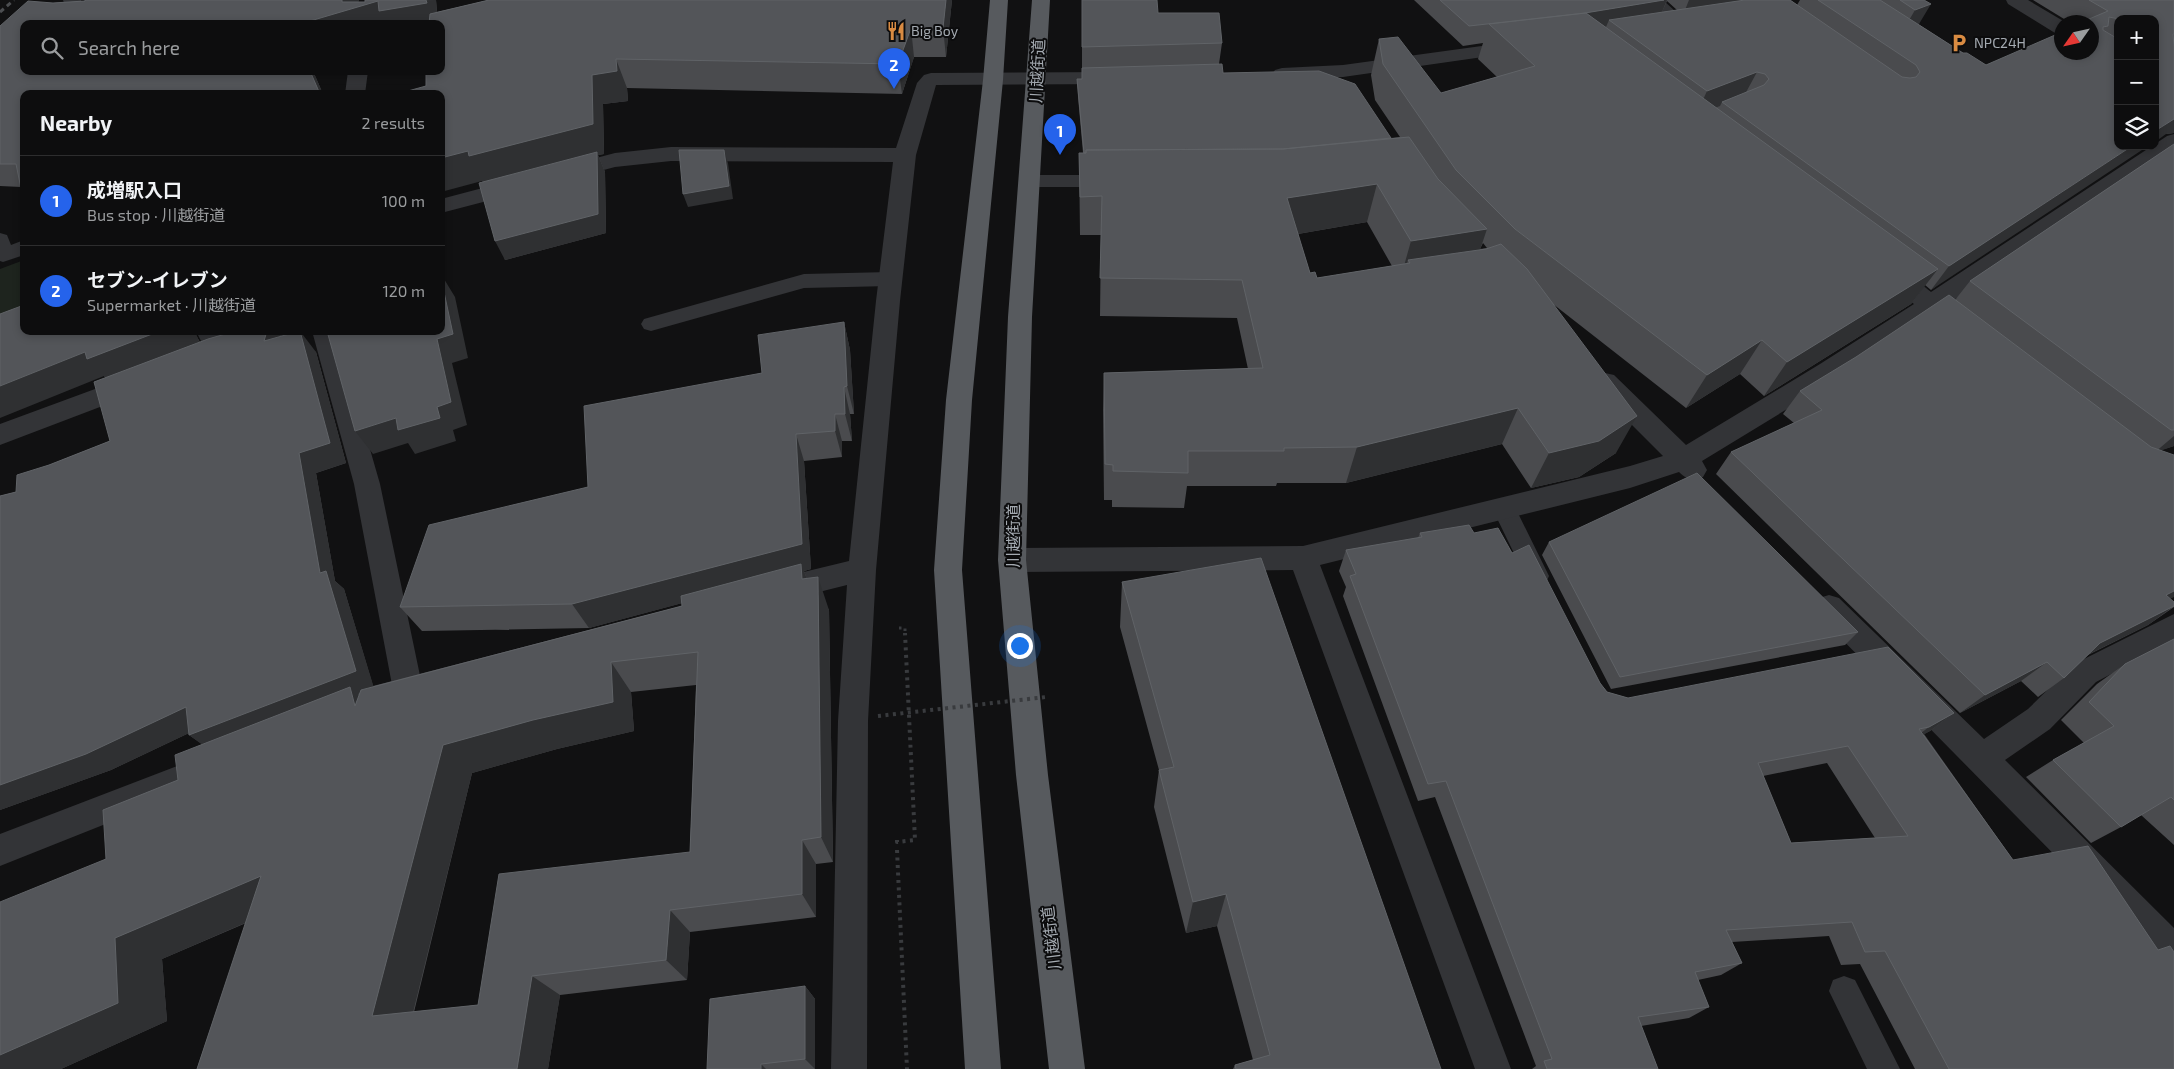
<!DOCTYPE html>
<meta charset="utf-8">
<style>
:root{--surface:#0d0d0e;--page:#1b1b1c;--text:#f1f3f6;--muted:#9a9c9e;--line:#2d2d2e;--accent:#2563eb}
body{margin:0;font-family:"Exo 2","Noto Sans JP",sans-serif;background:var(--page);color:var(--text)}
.controls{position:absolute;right:15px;top:15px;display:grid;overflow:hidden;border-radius:10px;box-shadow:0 2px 8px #0003}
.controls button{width:45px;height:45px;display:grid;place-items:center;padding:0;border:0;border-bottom:1px solid var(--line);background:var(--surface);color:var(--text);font:25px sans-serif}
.compass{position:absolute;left:2054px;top:15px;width:45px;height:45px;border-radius:50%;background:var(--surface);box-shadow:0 2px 8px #0003;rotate:236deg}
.you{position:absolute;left:1019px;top:645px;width:18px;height:18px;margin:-12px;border:4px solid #fff;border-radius:50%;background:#1a73e8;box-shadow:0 0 0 8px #1a73e833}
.badge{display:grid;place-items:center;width:32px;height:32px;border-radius:50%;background:var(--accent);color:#fff;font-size:16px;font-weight:700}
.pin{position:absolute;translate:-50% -41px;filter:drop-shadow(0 1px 2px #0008)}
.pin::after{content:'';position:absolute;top:26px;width:18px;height:15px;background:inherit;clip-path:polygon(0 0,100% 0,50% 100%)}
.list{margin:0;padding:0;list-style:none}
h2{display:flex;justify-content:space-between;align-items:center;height:65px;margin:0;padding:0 20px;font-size:21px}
h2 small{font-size:16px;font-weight:400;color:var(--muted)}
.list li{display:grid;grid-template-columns:32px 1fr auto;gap:15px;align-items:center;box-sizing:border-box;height:90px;padding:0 20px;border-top:1px solid var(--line)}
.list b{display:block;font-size:19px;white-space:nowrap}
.list p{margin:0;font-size:16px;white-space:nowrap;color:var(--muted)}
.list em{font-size:16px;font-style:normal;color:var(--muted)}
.icon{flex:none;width:28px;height:28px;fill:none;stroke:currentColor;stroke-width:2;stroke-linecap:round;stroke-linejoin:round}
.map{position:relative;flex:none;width:2174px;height:1069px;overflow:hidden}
.search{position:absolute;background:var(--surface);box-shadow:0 2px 8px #0003;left:20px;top:20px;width:425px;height:55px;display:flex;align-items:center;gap:12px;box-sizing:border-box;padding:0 18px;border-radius:10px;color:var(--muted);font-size:19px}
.panel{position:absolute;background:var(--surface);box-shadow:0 2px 8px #0003;left:20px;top:90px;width:425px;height:245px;border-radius:10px}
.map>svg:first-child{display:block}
.green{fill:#1e241e}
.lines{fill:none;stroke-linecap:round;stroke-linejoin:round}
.path-far1{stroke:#393b3e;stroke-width:3;stroke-dasharray:2.5 4;stroke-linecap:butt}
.path{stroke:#393b3e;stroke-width:4;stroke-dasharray:3 4.5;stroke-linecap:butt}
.service{fill:#333437;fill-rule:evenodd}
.minor{fill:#333437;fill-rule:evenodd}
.tertiary{fill:#333437;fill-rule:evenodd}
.trunk{fill:#575a5e;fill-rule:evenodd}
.rail{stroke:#4c4e51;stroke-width:3;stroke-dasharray:5 4;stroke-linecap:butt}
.path-bridge{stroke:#393b3e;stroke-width:4;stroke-dasharray:3 4.5;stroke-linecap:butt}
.wall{fill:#4a4b4e;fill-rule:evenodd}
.shaded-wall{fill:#2f3032}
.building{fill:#535559;stroke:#606367;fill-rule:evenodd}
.labels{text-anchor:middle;stroke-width:4;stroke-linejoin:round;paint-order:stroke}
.far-poi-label{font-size:14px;fill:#a4aab1;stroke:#0c0c0d;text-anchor:start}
.street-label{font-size:16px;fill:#a4aab1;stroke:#0c0c0d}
</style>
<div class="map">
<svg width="2174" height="1069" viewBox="0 0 2174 1069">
<rect width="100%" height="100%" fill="#111112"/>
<path class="green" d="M24,260V329L0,338V269Z"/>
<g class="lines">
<path class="path-far1" d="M899,628H905V634"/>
<path class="path" d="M897,840V842L915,840L905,633
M897,850L907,1069"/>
<path class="service" d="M1028,175H1112L1119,177L1121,181L1119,185L1112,187H1028L1021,185L1019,181L1021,177Z
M0,233L7,235L11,245L24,240V255L3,262L0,261Z
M890,272L897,274L900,279L897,284L890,286L804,288L651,331L644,329L641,324L644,319L804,274Z
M1504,499L1512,501L1549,576L1546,583L1537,586L1528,583L1525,576L1492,508L1496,501Z
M1844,976L1855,980L1900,1069H1867L1829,991L1833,980Z"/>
<path class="minor" d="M63,0H81L91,24H71Z
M1643,0H1663L1688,23L1685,27C1669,31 1651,12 1643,0Z
M1518,41L1525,43L1528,47L1525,51L1343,77L1282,80L1275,78L1272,74L1275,70L1282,68L1343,65Z
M348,71H368L365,94H345Z
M1119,72L1126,74L1129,78L1126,82L1119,84L936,85L916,155L900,301L876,570L868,721L867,1069H831L838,721L847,585L783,601L773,597L769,589L773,581L783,577L849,561L876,301L893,162L671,161L615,167L566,180L558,178L555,173L558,168L615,153L671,147L896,148L917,83L924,75L931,73Z
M2174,134V151L1948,304L1958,316L1954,322C1944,325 1939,323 1930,316L1838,378L1702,461L1707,470L1703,477C1693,481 1687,480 1679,472L1630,488L1320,565L1511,1069H1475L1293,570L1012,572L1002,568L998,560L1002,552L1012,548L1303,546L1630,466L1663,456L1596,389L1592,382L1596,375L1605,373L1614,375L1686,445L1820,364L1914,304L1879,277L1875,271L1879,265C1898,260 1917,281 1931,292L2152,146H2155V144L2167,136Z
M517,179L525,181L528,186L525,191L441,213V199Z
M196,331H220L230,351L227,357L218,360L209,357Z
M258,331H302L299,337L244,353L235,350L232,344L235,338Z
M312,331H336L380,484L423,690L419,699L408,703L397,699L393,690L354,484Z
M133,375L142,377L146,384L142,391L0,445V424Z
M1829,595L1839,598L1984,739L2028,709L2074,664L2174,614V641L2096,682L2050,729L2005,760L2174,928V969L2162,964L1819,616L1815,607L1819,598Z
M185,763L196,768L201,778L196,788L0,866V834Z"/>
<path class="tertiary" d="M2006,0H2028L2065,22H2062V35L2055,33L2008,4Z"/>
<path class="trunk" d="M990,0H1008L1003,80L972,400L962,570L1001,1069H965L934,570L946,400L983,80Z
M1032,0H1050L1032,317L1026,560L1048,775L1085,1069H1049L1016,775L998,560L1008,317Z"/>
<path class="rail" d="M0,12L14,0"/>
<path class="path-bridge" d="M878,716L1046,697"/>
</g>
<path class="wall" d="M85,0H359L358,2H365V0H436L437,12L489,0H952L946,57H914L902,94L627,88L628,101L603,104L604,154L598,155L605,172L606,233L505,260L483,182L426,86L441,24H24L87,72L313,71L323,94H24L21,187L0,186V26L53,3L85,1Z
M1082,0L1158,13L1222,43L1219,64L1223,73L1391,138L1400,137L1375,100L1371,75L1379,39L1441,93L1497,77L1478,59L1483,43L1463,46L1414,0H1790L1797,5L1800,0H1924L1919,24H1918L1963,53L1986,65L2092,22H2069L2033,0H2174V133L2166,134L2155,19H2118V146L1931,290L1925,285L1911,304L1764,396L1740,374L1686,408L1553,304L1616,453L1579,477L1531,488L1502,444L1346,483H1277L1276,486H1187L1184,508L1112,507V500H1104L1103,410L1104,373L1248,369L1237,318L1100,316L1101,235H1080L1079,153H1083L1078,97L1077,79H1082ZM1667,1L1677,10L1662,12ZM1367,222L1392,266L1317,278L1310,273L1298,234ZM1483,243L1487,248L1480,249Z
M2174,144V446L2161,450L2170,599L2174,602V607L2148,625L2088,655L2064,678L2038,697L2021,681L1960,713L1716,474L1731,452L1794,423L1783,414L1800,391L1955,300L1970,281Z
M844,322L850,350L854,414H850L852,441H842V457L804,461L811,569L804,571L807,579L829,610L833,862L816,864V917L690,932L687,980L560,995L548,1069H197L246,923L162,959L167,1021L61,1069H0L106,859L178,780L202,744L189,735V733L111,770L0,810V496L16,492L49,465L110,441L106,378L104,376L194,332L200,342L223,335L220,331H277L281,336L316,352L346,463L316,473L335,581L344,589L373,686L682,606V603L589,628L422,631L400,607L588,487L762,373ZM696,685L690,852L478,1005L414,1012L472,773L557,749L634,731L631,692Z
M1420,533H1474L1512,553L1600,683L1607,692L1628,698L1954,713L1930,731L1924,734L2013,860L2174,1069H1915L1860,964L1841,965L1829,936L1732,942L1742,963L1721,975L1698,980L1709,1007L1689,1018L1641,1026L1658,1069H1532L1536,1066L1435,797L1418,801L1343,596L1346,587L1339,571L1346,550L1418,538ZM1827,763L1875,838L1791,843L1763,776Z
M1549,542L1858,632L1845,645L1611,689L1542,555Z
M1122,582L1441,1069H1233L1235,1065L1253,1060L1217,926L1186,933L1154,807L1159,770L1120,627Z
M2174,639V845L2141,815L2121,827L2091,843L2026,777L2053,760L2084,743L2061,720L2097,684L2125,664Z
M805,986L815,999V1069H707Z"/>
<path class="shaded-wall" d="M342,0H359L357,7L378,1L436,0L438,24H300L342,2Z
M946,0H952L946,57L943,28Z
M1664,0H1667L1659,19L1609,20L1606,27L1585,13Z
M1689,0H1786L1683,15Z
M1931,4L1919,24L1904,29L1915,10Z
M911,28L914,57L902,94L898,64Z
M616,59L627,88L628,101L603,104L604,154L598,155L605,172L606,233L505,260L495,241L484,186L482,181L441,192V158L592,75Z
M155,71H228L171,94Z
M310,71H313L323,94H320Z
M1757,72L1744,96L1722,102L1720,106L1696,115L1707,91Z
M2174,119V133L2166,134L2155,142V131Z
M2132,146H2148L1931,290L1949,266Z
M724,150L728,163L733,199L688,207L683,194Z
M1377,184L1367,222L1280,237L1287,198Z
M1487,229L1474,268L1410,263L1408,260L1403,279L1400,280L1411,241Z
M1938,269L1911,304L1764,396L1787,362Z
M441,274L455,297L468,358L452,363L467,425L453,430L456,441L415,454L408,443L373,454L355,431L396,418L437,339Z
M844,322L850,350L854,414L847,386Z
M160,331H195L201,346L109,381L104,376L0,418V386L85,352Z
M220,331H249L226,338Z
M267,331H277L286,343L264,341Z
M300,331L316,352L346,463L316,473L335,581L344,589L374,688L358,694L382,716L211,751L189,735L299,453Z
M1762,340L1740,374L1686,408L1707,375Z
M844,387L850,414L852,441L845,414Z
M1518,408L1502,444L1346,483L1357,447Z
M835,414L842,441V457L835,431Z
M1637,416L1616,453L1579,477L1531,488L1549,453Z
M796,434L804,461L811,569L804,571L813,596L802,579V571L589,628L572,604Z
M2174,436V446L2154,453Z
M818,577L829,610L833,862L821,837Z
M2174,591V597L2138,615L2166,595Z
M2174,606L2148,625L2073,662L2100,643Z
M611,662L631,692L634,731L557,749L472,773L408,1033L372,1016L443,745Z
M2047,662L2021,681L1960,713L1985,695Z
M186,707L208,724L111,770L0,810V785Z
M1954,713L1930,731L1905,745L1929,727Z
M802,840L816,864V917L802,894Z
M261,876L300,899L162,959L167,1021L61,1069H0V1055L115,938Z
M1226,894L1217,926L1186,933L1193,902Z
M670,910L690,932L687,980L666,960Z
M532,976L560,995L548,1069H517Z
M805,986L815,999V1069L805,1059Z
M761,1064L766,1069H761Z"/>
<path class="building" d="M85,0H342V2H365V0H426L427,3L379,11L378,1L300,24H24V71H76L77,72L155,71L156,72H189L193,71H310L320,94H24V203L16,164H0V26L28,1L53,3L85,1Z
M489,0H946L943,28H911L898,64L616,59L617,71L592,75L593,124L469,156L468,151L441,158V94H397L426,86V71H441V24H429L430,14Z
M1082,0H1157L1158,13H1219L1222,43L1082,47Z
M1440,0H1664L1585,13L1469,26Z
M1745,0H1790L1902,77L1910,78L1916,77L1920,72L1916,65L1818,0H1880L1963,53H1967L1986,65L2062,32V52H2092V22H2082L2108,11L2089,0H2174V34H2173L2174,47V119L2155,131V19H2119L2109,17L2108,26L2103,27V30L2118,39V146H2132L1949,266L1722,102L1764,85L1769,79L1765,74L1757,72L1707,91L1609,20Z
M1900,0H1924L1931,4L1915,10Z
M1586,13L1938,269L1787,362L1762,340L1707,375L1515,229L1456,170L1383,64L1379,39L1398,37L1441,93L1535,66L1489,24Z
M1222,64L1223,73L1319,71L1355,84L1391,138L1283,149L1086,150V153H1084L1077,79H1082V68Z
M1409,137L1438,179L1487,229L1411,241L1377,184L1287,198L1310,273L1315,272L1317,278L1410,263L1408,260L1486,249L1501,244L1527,269L1637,416L1599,441L1549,453L1518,408L1357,447L1284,448V451H1188V473L1113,471V465L1105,464L1104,373L1263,368L1242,280L1100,278L1102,196L1080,197L1079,153H1086V150L1283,149Z
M2174,144V430H2171L1970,281Z
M679,150H724L729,186L683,194Z
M597,152L598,214L495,241L479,183Z
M441,278L453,334L437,339L451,402L437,407L440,418L398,430L396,418L355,431L327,331H441Z
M1949,295L2151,447L2174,455V591L2166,595L2174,602V606L2100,643L2064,678L2047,662L1985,695L1731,452L1822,410L1800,391L1856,357Z
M24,305V331H160L87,359L85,352L0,386V314Z
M844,322L847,386L844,387L845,414H835V431L796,434L802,544L572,604L400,607L429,525L588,487L584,406L762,373L758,335Z
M236,331H267L264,341L300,331L330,443L299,453L320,573L326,571L356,671L189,735L186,707L86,754L0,785V496L16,492L17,475L49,465L110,441L94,382L208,339Z
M1697,473L1858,632L1620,677L1549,542Z
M1469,525L1474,533L1498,528L1512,553L1529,545L1600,683L1607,692L1628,698L1888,647L1954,713L1929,727L1919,729L2013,860L2088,846L2158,950L2170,946L2174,952V1069H1949L1885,951L1865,952L1852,922L1726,930L1742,963L1695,972L1709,1007L1638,1017L1658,1069H1547L1544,1061L1552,1059L1446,781L1428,784L1350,576L1356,574L1346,550L1422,537L1420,533ZM1848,746L1908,836L1791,843L1758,763Z
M1261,558L1441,1069H1236L1235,1065L1270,1055L1226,894L1193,902L1159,770L1174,767L1122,582Z
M801,564L802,579L818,577L821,837L802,840V894L670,910L666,960L532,976L517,1069H197L261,876L115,938L118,1003L0,1055V902L106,859L103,810L178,780L175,755L350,687L355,706L361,690L682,606L681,596ZM698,652L690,852L499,874L478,1005L372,1016L443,745L533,720L613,702L611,662Z
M2174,639V800L2171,797L2121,827L2053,760L2114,726L2089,702L2125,664Z
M805,986V1059L761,1064V1069H707L710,999Z"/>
<defs>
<g id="restaurant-bare" transform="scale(1.5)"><path d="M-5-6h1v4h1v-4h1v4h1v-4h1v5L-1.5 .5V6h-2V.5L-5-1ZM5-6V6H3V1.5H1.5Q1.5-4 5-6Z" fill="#d98b42" stroke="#0c0c0d" stroke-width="2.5" paint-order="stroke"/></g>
<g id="parking-bare" transform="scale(1.5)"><path d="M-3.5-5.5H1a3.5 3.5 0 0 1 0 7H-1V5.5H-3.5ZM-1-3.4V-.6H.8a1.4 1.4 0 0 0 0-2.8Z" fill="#d98b42" stroke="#0c0c0d" stroke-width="2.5" paint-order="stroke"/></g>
</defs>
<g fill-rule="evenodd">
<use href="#restaurant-bare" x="896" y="31"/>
<use href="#parking-bare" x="1959" y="43"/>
</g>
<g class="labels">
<g class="far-poi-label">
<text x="911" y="36">Big Boy</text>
<text x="1974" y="48">NPC24H</text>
</g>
<g class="street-label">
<text transform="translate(1037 71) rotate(-87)" y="6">川越街道</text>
<text transform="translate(1013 536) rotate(-90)" y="6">川越街道</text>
<text transform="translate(1051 938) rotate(-97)" y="6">川越街道</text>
</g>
</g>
</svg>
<div class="controls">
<button>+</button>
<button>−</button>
<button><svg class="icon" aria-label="layers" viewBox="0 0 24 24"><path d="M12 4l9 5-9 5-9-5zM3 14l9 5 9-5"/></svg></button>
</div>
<svg class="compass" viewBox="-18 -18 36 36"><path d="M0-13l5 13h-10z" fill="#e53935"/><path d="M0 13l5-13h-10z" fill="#9a9c9e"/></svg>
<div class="you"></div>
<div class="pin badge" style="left:1060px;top:155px">1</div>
<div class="pin badge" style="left:894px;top:89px">2</div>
<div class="search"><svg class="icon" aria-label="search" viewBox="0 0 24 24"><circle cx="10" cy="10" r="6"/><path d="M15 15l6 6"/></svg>Search here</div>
<section class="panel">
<h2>Nearby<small>2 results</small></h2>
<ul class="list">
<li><span class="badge">1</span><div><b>成増駅入口</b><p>Bus stop · 川越街道</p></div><em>100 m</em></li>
<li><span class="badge">2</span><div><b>セブン-イレブン</b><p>Supermarket · 川越街道</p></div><em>120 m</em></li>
</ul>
</section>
</div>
